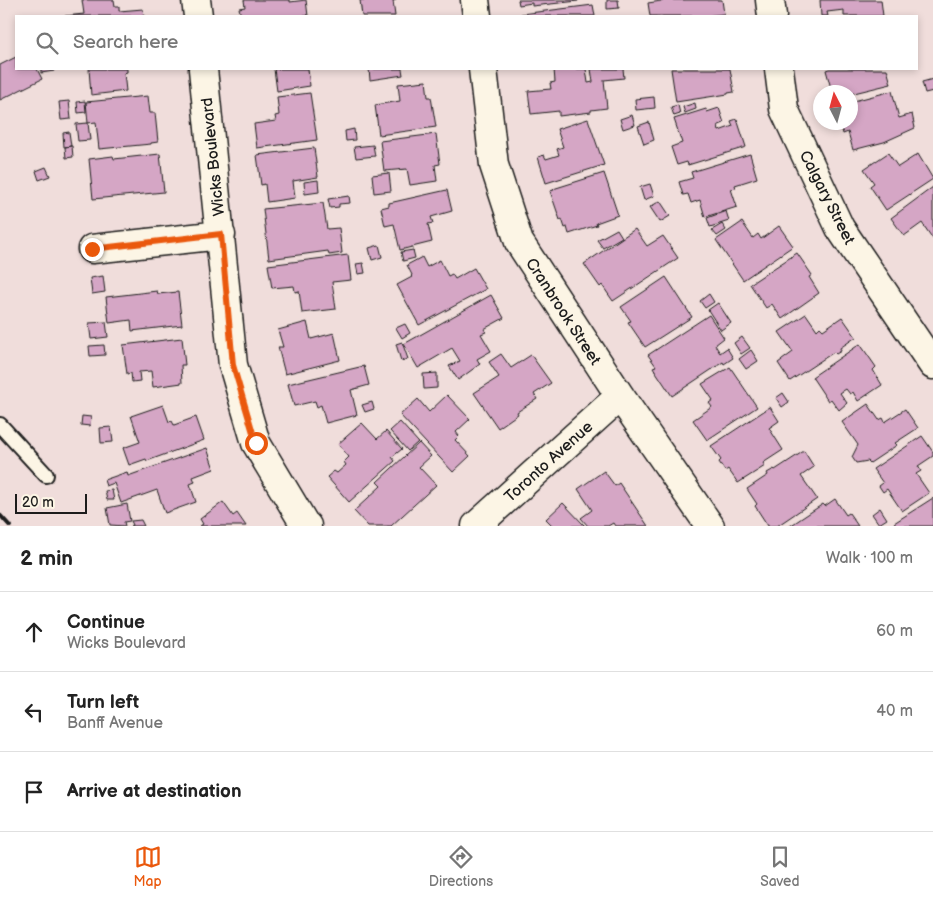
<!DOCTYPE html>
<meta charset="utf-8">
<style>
:root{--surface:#fff;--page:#f2f2f2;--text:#222;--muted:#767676;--line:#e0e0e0;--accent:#ea580c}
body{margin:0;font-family:"Balsamiq Sans",sans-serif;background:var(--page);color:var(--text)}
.compass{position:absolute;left:813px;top:85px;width:45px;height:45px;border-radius:50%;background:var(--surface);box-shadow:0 2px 8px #0003;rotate:354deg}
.scale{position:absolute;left:15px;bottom:12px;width:72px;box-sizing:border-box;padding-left:5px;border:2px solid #1c1c1c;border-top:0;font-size:14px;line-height:18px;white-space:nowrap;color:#1c1c1c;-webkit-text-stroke:4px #fcf5e5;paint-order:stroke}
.stop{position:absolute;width:15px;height:15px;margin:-11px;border:4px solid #ea580c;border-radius:50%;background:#fff}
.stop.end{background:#ea580c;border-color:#fff;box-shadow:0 1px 5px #0008}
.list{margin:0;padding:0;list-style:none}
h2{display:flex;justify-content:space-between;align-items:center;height:65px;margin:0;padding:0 20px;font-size:21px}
h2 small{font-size:16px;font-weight:400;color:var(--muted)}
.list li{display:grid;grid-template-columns:32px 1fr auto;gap:15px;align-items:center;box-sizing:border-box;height:80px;padding:0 20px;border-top:1px solid var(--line)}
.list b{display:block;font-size:19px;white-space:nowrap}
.list p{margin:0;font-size:16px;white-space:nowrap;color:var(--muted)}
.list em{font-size:16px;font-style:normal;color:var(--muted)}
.icon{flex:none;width:28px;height:28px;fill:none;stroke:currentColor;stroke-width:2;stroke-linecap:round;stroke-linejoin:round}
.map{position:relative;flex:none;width:933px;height:526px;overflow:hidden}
.search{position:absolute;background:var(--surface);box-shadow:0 2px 8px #0003;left:15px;right:15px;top:15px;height:55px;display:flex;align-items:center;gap:12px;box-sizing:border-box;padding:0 18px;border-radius:0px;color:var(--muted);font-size:19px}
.sheet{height:305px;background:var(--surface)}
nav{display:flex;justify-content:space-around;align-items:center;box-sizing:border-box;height:70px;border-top:1px solid var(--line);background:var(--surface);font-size:14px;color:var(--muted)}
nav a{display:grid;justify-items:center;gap:2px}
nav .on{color:var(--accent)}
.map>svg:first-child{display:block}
.building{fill:#d5a6c5;stroke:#1c1c1c}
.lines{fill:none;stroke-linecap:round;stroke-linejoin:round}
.lane-casing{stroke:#1c1c1c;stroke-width:18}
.street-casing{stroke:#1c1c1c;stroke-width:31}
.lane{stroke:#fcf5e5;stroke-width:14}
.street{stroke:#fcf5e5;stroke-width:28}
.rail{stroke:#1c1c1c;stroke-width:4}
.route{stroke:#ea580c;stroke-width:6}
.labels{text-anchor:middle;stroke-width:4;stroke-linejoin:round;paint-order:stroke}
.street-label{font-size:16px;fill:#1c1c1c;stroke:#fcf5e5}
</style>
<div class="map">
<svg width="933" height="526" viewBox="0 0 933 526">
<rect width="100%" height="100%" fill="#f0dddb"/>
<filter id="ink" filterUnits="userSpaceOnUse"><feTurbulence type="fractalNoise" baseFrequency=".02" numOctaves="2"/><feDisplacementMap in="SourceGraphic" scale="10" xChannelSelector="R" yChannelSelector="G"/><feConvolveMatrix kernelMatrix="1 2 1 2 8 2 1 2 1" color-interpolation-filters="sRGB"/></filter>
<g filter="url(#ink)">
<path class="building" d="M82,0H114L115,6H119V11L143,9L144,16H65L84,14Z
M244,0H290V2L306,0L308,16H241L239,8L245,7Z
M360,0H396L393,1L395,16H362Z
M518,0H578V1L532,6V3L519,5Z
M607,0H618L619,8L607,9Z
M661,0H722L724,14L705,16H650L648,3L661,1Z
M820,0H881L883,16H844V10L827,12L828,16H821Z
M593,5L595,16H521V14Z
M16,57V69H37L42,79L0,100V65Z
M41,69H54V71L41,73Z
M89,69H127V72L124,73L126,91L91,95Z
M274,69H308L310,86L277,91Z
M369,69H402L403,75L370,80Z
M554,69H586L588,83L593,82L591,69H623L624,78L604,80L607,108L591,110V112L559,116V111L531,114L528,91L551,89L550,83L555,82Z
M671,69H730L734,92L728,93V94L676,102Z
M829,69H887L891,84L850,94V92H832L826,70Z
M933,79V91L925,93L922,82Z
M426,81L428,97H431L436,127L379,135L375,105L400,101L398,84Z
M892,91L899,118L912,114L915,128L884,142L853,150L848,132L843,134L840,122H850V102Z
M310,93L317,140L257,148L254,124L276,121L275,116L279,115L277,97Z
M148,96L150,113H155L158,142L151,143V144L99,149L96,122L88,123L86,102Z
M654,97L655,108L636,110L635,99Z
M69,101L71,119L61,120L59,102Z
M85,101L86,112L78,113L77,102Z
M695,103L696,109L685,113L683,107Z
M678,105L680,114L674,116L671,107Z
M719,108L724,123L717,126L719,131L733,126L731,121L737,119L746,147L688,165L687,162L677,165L671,147L682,143L674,119L706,109L707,112Z
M632,115L635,125L623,129L620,119Z
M588,119L604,165L546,183L538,157L544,155L546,159L559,155L557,149L563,147L557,129Z
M649,122L654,140L644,144L638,126Z
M88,123L90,140L78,141L76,124Z
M354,129L355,140L346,141L345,131Z
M69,132L71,146L64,147L63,133Z
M436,134L440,164L435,165L437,181L410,185L407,169L384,171L380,141Z
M373,145L375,156L356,158L354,147Z
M71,146H72L73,157L66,158L65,147Z
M314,148L318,177L293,181L295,198L267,202L265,184L261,185L257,155Z
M888,153L898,167L918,154L933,179L886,210L870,186L874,183L864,169Z
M160,154L164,192L93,199L89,159L113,156L114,159Z
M750,154L757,178L735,185L736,188L731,189L737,207L705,217L700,200L691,203L688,194L683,195L679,182L693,178L691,172Z
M46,167L50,176L39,180L36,171Z
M389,173L391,191L374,193L372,175Z
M604,173L618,215L596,223L597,225L569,234L567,227L565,228L562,219L560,220L550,191L554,190L553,189Z
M318,180L319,192L305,194L304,182Z
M650,184L654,196L644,200L640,187Z
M933,187V239L922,223L904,236L891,218Z
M447,190L452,211L431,217L433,223L428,224L432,242L400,250L394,224L385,226L381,208L389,206V203Z
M349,196L350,203L339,204V207L330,208L328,199Z
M660,201L670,216L660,222L650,207Z
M323,203L327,229L339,228L342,253L329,255L328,251L269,259L263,209Z
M726,211L729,221L710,227L707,218Z
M742,222L753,238L758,234L761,239L779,226L793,246L743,280L716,240Z
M722,224L726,230L717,236L712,230Z
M617,229L622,237L603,248L597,240Z
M635,229L647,246L663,236L678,258L613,301L602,285L600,287L584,264Z
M379,245L382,257L372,260L369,248Z
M413,250L415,258L403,261L401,252Z
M797,253L812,275L809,277L819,293L782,319L772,304L766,308L750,284Z
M348,255L351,280L332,282L336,309L302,313L299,291L295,292L294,286L272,288L268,265Z
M422,257L427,267L440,260L448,276L452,274L455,279L474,268L486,289L419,325L397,285L412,277L411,276L412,275L407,265Z
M363,263L365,273L358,274L356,264Z
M103,276L105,292L92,294L90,278Z
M666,277L692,317L645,347L628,322L631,321L621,307Z
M157,291L158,294L178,292L182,325L132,331L131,320L109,323L106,297Z
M709,294L714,302L705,308L700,301Z
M491,295L504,318L484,329L486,332L481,334L491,351L477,359L480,364L458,380L449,366L460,361L452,348L418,368L404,344Z
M718,303L731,323L721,330L708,310Z
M806,314L817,330L820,327L823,330L842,317L856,337L840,348L841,351L836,354L834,352L790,381L778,363L793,352L779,332Z
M709,315L724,338L715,345L720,353L727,348L733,358L724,364L723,362L672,396L656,372L653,367L656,366L648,355Z
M106,322L108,337L91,339L89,323Z
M307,322L311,339L334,333L340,360L285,374L278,347H283L278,330Z
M405,324L410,333L402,338L396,328Z
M742,337L750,348L741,354L734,343Z
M182,338L185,365H181L182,383L153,387L151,371L139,372L140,381L132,382L131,373L127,374L123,345Z
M402,342L408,359L401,361L396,344Z
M860,344L876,367L873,370L882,385L858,401L853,392L850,394L846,389L840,393L847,403L839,410L831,399L828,401L812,377Z
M104,345L105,355L90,356L89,346Z
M751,350L758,361L746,369L739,359Z
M501,354L511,368L531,355L551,383L534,394L537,399L517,412L518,414L498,428L474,393L499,377L489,362Z
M364,366L369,385L351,390L357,415L326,423L321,405L317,407L315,401L294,406L288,384Z
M730,367L757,407L707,440L693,420L712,407L709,403L713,400L702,384Z
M437,373V388L424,389L423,374Z
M783,393L789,402L782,407L776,398Z
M447,395L470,419L456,432L459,436L455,440L470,456L453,472L400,415L418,399L429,412Z
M372,402L374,409L365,412L362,405Z
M868,404L879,420L883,418L885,422L905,409L918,428L895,443L897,445L870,463L868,461L856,463L852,457L858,445L842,422Z
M163,405L169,422L172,421L174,425L196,417L204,440L147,461L146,459L129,465L123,448L140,442L131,416Z
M770,407L779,421L769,428L783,450L763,463L765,466L738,483L728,469L725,471L719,462L721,460L711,446Z
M82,416L91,417L90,426L81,425Z
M400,422L418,442L408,451L390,431Z
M362,423L377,439L386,431L402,449L392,457L395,461L349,502L327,477L334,471L337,473L346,465L344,462L349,457L338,444Z
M111,427L113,442L101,443L100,428Z
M922,436L933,452V456L918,466L921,471L916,474L929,493L902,511L887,489L883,492L879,486L883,483L873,469Z
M419,443L431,456L419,467L436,485L391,526H368L354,511L381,486L377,482Z
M207,448L214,469L193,477L195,482L190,484L196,502L165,513L157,490L121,503L114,483L106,486L104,480L127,472L128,476Z
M804,451L814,467L801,476L817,499L777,526H768L755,506L757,504L747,489L768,475L767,473L774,469L775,470Z
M604,471L615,486L619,483L648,526H615L613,523L608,526H588L581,518L592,510L578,489Z
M112,490L114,500H107L105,491Z
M933,498V526H896L894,523Z
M835,499L846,515L849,513L858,526H790L823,504L825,506Z
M223,502L233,516L237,513L246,526H200L203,524L200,519Z
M563,503L585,526H553L546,519Z
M127,504L130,521L124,522L125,526L110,525L107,508Z
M880,508L887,519L879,524L872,514Z
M141,520L144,526H131L133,525L131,521Z"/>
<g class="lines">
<g class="lane-casing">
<path id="lane" d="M0,425L46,475"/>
</g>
<g class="street-casing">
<path id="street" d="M196,0L198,16
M475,0L477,16
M770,0L772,16
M203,69L233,365L256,443L304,523L307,526
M483,69L494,165L519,242L620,396L710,526
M779,69L784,109L840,228L933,365
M92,249L221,235
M476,526L620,396"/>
</g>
<use href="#lane" class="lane"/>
<use href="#street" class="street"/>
<path class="rail" d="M0,515L10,526"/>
</g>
</g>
<g class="lines" filter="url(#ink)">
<path class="route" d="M92,249L221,234L233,365L256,443"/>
</g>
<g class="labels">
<g class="street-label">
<text transform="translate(212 157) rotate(-96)" y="6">Wicks Boulevard</text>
<text transform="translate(828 197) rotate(63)" y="6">Calgary Street</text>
<text transform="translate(564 311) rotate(57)" y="6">Cranbrook Street</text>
<text transform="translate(548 461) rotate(-42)" y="6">Toronto Avenue</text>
</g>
</g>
</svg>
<svg class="compass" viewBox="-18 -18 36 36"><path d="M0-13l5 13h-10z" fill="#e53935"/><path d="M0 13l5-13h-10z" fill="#767676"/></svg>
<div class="scale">20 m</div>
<div class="stop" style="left:256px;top:443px"></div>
<div class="stop end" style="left:92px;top:249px"></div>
<div class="search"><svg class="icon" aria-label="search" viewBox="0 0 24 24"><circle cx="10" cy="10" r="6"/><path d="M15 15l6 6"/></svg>Search here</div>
</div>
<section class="sheet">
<h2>2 min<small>Walk · 100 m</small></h2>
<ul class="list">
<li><svg class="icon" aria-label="ahead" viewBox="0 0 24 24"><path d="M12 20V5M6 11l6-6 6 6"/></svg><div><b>Continue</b><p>Wicks Boulevard</p></div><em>60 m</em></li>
<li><svg class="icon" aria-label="left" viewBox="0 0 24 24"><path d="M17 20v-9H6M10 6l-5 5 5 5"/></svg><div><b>Turn left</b><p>Banff Avenue</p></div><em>40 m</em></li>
<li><svg class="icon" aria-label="arrive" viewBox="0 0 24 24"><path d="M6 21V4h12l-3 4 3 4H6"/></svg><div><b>Arrive at destination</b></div></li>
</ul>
</section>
<nav>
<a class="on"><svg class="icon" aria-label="map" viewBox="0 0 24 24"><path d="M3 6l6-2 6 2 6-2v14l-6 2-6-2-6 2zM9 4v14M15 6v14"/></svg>Map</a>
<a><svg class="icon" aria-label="directions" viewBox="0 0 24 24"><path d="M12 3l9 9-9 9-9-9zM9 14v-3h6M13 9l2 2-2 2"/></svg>Directions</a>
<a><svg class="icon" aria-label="saved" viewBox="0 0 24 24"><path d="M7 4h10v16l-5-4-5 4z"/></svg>Saved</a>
</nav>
